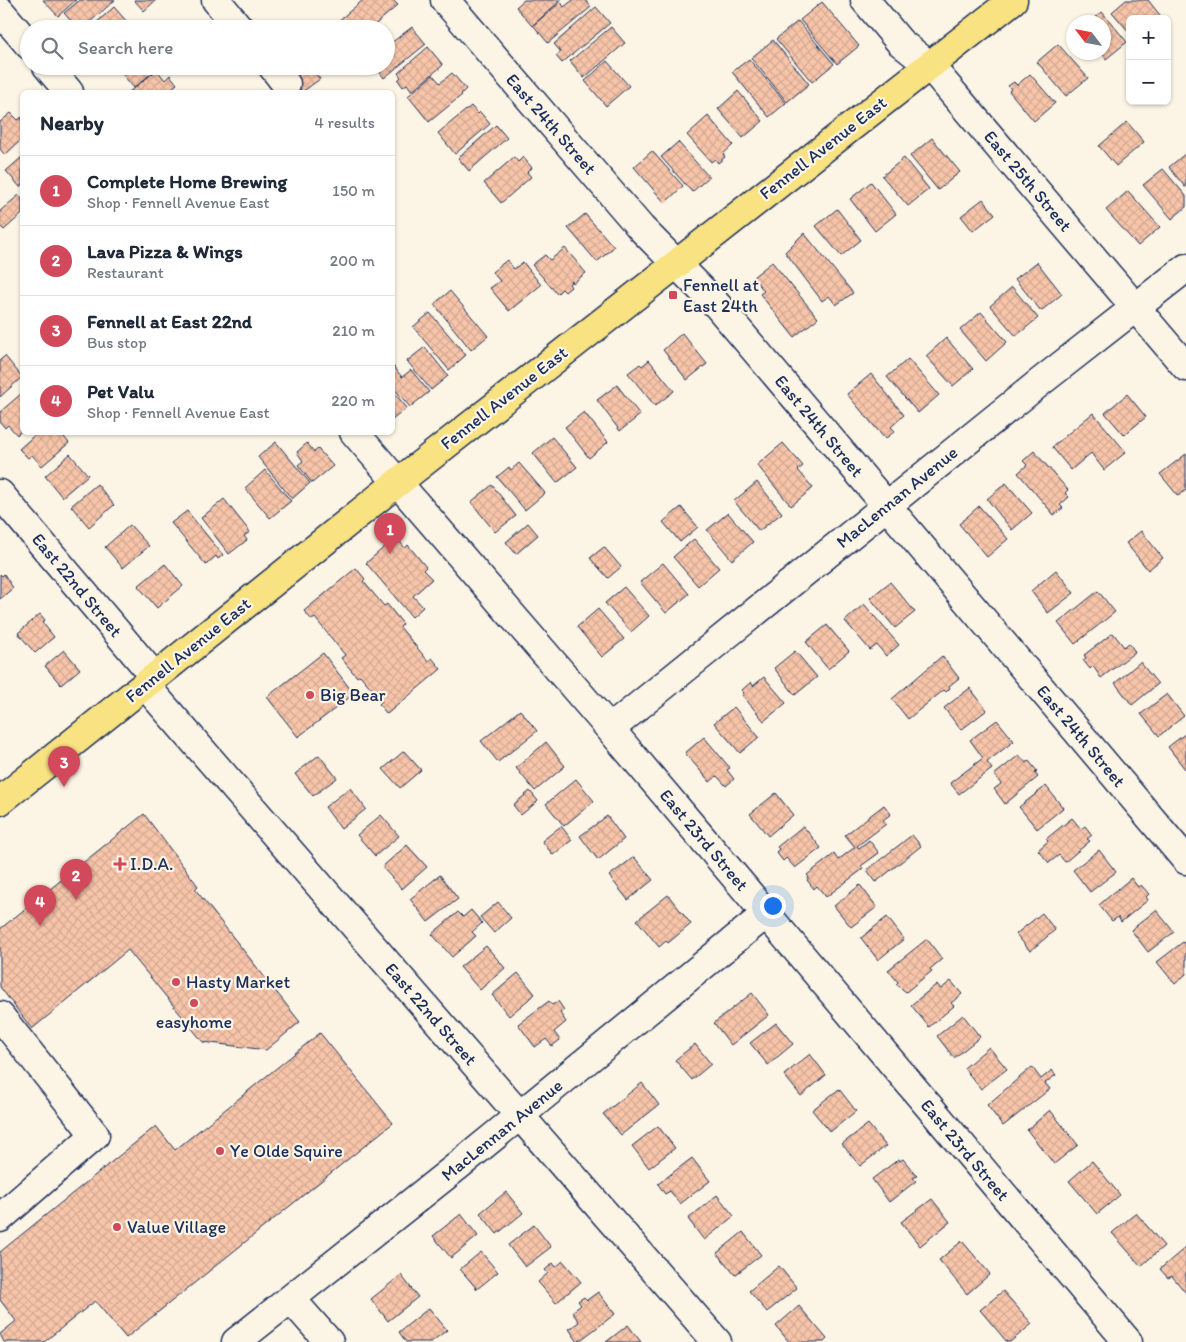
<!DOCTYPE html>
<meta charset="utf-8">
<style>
:root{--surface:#fff;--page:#f2f2f3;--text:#1f2937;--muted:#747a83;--line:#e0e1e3;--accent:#d1495b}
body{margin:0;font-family:Itim,sans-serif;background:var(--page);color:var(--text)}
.controls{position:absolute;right:15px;top:15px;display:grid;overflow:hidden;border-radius:8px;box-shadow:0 1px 4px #0004}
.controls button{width:45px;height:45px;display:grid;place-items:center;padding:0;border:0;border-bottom:1px solid var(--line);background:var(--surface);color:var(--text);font:25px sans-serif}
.compass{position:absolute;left:1066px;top:15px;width:45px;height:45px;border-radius:50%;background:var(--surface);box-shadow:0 1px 4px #0004;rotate:302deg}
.you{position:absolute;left:772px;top:905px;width:18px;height:18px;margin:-12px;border:4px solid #fff;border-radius:50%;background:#1a73e8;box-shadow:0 0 0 8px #1a73e833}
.badge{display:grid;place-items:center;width:32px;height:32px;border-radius:50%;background:var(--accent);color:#fff;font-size:16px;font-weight:700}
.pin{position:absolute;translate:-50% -41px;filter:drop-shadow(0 1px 2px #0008)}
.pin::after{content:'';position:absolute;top:26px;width:18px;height:15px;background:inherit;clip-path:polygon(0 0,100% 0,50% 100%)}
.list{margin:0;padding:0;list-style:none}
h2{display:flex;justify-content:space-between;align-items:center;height:65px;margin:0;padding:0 20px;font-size:21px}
h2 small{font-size:16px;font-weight:400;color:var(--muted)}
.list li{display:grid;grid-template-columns:32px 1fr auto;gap:15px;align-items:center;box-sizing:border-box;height:70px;padding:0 20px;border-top:1px solid var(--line)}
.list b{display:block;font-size:19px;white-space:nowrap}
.list p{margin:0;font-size:16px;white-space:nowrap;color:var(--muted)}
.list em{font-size:16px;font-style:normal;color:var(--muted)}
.icon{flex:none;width:28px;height:28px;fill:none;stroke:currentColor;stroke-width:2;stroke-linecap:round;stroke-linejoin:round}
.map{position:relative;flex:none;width:1186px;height:1342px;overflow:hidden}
.search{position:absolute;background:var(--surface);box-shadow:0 1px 4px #0004;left:20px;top:20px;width:375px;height:55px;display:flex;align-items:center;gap:12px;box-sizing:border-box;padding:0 18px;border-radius:28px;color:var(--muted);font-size:19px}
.panel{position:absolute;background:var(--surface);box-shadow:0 1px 4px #0004;left:20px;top:90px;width:375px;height:345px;border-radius:8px}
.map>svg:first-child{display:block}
.building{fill:url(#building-cross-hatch);stroke:#1b2f5e}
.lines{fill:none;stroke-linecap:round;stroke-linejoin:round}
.minor-casing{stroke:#1b2f5e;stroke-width:31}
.major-casing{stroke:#1b2f5e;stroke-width:31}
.minor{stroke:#fcf5e5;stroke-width:28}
.major{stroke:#f8e281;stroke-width:28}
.poi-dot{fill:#d1495b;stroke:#fcf5e5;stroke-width:2}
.labels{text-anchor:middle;stroke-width:4.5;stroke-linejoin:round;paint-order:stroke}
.street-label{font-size:18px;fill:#1b2f5e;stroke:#fcf5e5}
.poi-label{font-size:18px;fill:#1b2f5e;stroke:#fcf5e5;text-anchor:start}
</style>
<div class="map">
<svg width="1186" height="1342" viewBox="0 0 1186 1342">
<defs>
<pattern id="building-cross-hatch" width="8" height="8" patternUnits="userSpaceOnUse" patternTransform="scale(1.25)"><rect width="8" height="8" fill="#f8c5a9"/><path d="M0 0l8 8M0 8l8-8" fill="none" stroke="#d4aa94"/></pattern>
</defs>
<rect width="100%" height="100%" fill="#fcf5e5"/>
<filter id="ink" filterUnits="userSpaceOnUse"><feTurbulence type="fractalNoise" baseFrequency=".02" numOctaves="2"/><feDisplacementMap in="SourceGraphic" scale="10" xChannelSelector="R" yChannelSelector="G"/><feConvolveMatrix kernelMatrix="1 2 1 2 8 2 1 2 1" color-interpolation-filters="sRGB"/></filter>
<g filter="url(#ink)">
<path class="building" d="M43,0H76L58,16Z
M80,0H115L82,29H78L64,13Z
M134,0H156L144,11Z
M363,0H393L398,5L370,29L367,26L364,29H343L337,22Z
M524,0H561L532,26L516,7Z
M573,0H585L591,7L548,43L533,25L561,2L564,7Z
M1126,0H1148L1163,19H1130V33L1112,12Z
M822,2L859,46L837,64L800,20Z
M114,7L128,23L121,29H89Z
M596,7L610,23L562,63L556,56L561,52L554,44Z
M1102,12L1127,42L1106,59L1101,52H1104V22H1089Z
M798,21L834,64L812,82L776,39Z
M412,27L426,44L384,78L375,66H386V47Z
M611,27L625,43L584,78L570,61Z
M773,40L809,84L787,102L751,58Z
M1058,44L1088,78L1066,96L1037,62Z
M428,47L443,65L412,91L407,84L403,87L398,80L401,77L398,73Z
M749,59L786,103L769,117L732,72Z
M607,61L629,86L606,106L585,81Z
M124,66H160L134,88L119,70Z
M291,66H310L320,79L302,92L285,71Z
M157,70L165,80L170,75L177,84L167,92H129Z
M452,73L466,89L461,94L462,95L429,122L408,96L433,75L440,83Z
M1030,74L1055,103L1034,121L1009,91L1011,89L1008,86L1014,82L1017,85Z
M738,91L763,121L743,138L718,109Z
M471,106L478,114L480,112L490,124L455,154L438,133Z
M11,113L18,120L22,117V139L5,155L0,149V122Z
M708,116L733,145L723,154L725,157L718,163L715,159L711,162L687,135Z
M1127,122L1144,142L1116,166L1099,146Z
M496,125L507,138L469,171L458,158Z
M932,138L960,172L938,190L910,156Z
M678,142L709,177L692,192L661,157Z
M652,151L683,186L665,203L634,167Z
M1186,153V187H1185L1169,167Z
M22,157V184L20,187L6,171Z
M514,157L518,162L523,157L532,168L527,172L531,177L501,203L484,183Z
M904,158L929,189L908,206L882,176Z
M1163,169L1186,196V207L1172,219L1143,185Z
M871,182L896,214L875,231L850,199Z
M1128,191L1160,227L1138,246L1106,210Z
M19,195L22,199V214L4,230L0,226V211Z
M983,199L995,214L973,231L961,216Z
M837,209L861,240L841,256L816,226Z
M585,214L614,247L597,262L568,228Z
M804,233L853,293L836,305L829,296L822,301L785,252Z
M565,248L586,273L573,283L572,281L569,284L571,287L565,292L562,289L557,294L532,265L545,255L550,260Z
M507,260L514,269L523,262L541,285L509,311L490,288L500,281L492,272Z
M772,262L818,318L794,337L760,294L764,291L753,277Z
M1037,262L1062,294L1041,311L1015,279Z
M1012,287L1038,318L1016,336L990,306Z
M450,291L488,336L471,350L434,304Z
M981,312L1007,342L986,361L960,330Z
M430,313L466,355L449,370L413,327Z
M682,333L707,364L687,380L663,350Z
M946,338L973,369L953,386L926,356Z
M425,347L448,376L431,390L407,361Z
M5,356L22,377L0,397V360Z
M908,359L939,395L918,413L887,377Z
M649,360L674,391L655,406L628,373L640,364L642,366Z
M393,366L402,377L411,370L429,392L410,407L392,386Z
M871,374L904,415L891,427L895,431L885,439L847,394Z
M617,385L640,415L620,431L597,400Z
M392,390L407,408L392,420Z
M22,393V430L17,435L8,425L5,428L0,422V412Z
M1127,394L1146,417L1124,435L1105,413Z
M584,412L608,442L589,458L565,427Z
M1093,413L1126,452L1104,470L1091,453L1071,470L1052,447Z
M38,432H60L69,443L42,466L32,455L28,458L19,449Z
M552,437L577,467L557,483L533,453Z
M276,442L310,483L292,499L258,457Z
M307,443L314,452L318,449L333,466L312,483L298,465L303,461L297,452Z
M783,443L803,466L798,470L813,488L791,506L757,465Z
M1034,451L1068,490L1065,493L1069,497L1060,505L1063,508L1054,515L1018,473L1027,465L1023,461Z
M70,454L88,475L62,497L45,476Z
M1186,454V490L1178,496L1160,474Z
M519,463L545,493L525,510L497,477L509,467L511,470Z
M265,470L291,501L270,518L245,488Z
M757,482L782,513L759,531L734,501Z
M1006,483L1032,513L1012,530L987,499Z
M97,484L114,505L89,527L71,506Z
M492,485L516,516L495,532L471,502Z
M224,499L250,532L244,536L247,540L229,554L201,518Z
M979,506L1008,539L987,557L959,524Z
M681,507L698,527L680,542L663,522Z
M187,511L223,555L218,559L216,556L206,565L171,523Z
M728,513L753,542L732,560L707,530Z
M528,523L538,535L516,554L506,542Z
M130,525L149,546L123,568L105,547Z
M1141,531L1163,558L1148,570L1126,543Z
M396,537L405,548L408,545L426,567L423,570L432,579L413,596L423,607L412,617L366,563Z
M694,539L719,568L698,586L673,557Z
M604,547L621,567L608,578L590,558Z
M663,563L689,594L666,613L640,582Z
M165,564L183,586L157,608L138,586Z
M356,568L365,579L363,581L384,606L387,604L403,624L400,627L428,661L432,658L441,669L387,714L379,704L382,701L360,675L357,677L341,658L345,655L315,618L312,620L304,611Z
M1056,570L1074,593L1048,613L1031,591Z
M0,574L2,576L4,574L13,588L0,599Z
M890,582L915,612L895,628L870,598Z
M624,587L649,616L631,632L605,603Z
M1098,591L1115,612L1075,644L1058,623Z
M864,604L899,645L886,656L877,645L870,650L845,621Z
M598,609L624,639L602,657L577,627Z
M40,614L45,620L42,622L54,637L35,653L18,633Z
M827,625L849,651L828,669L806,642Z
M1113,633L1124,647L1129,643L1135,652L1101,678L1093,666L1090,669L1083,660L1086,658L1084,655Z
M64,650L80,669L61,685L45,666Z
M795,651L817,677L795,695L774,668Z
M323,653L354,694L298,737L267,697Z
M942,656L959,678L949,686L950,688L946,692L944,690L908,719L892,699Z
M1140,662L1158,684L1132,705L1115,683Z
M764,677L786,703L764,721L742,695L744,693L742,690L751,682L753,686Z
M970,688L987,710L961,730L944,708Z
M1167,694L1184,716L1159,736L1141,714Z
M734,707L759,737L740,753L714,723Z
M520,710L537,731L498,762L481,741Z
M997,720L1014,741L987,762L992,769L959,794L950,783L983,758L970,740Z
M1186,733V768L1185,769L1168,747Z
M704,737L730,768L727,770L734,779L726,786L717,776L710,782L685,753Z
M546,742L565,766L535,791L516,768Z
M404,751L421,770L400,788L383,769Z
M319,755L337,778L313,796L295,774Z
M1019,755L1026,763L1029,761L1037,771L1035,773L1038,777L1005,804L994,789L1001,784L994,775Z
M576,779L594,801L564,826L546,804Z
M1046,786L1063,808L1037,829L1019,807Z
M350,788L366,809L341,829L325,807Z
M530,791L538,801L521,815L513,805Z
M776,793L793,815L768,836L750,814Z
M884,805L891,814L883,820L886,824L857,846L859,848L869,840L879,853L861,866L863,869L826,897L817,886L814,889L807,880L809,877L807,875L834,854L838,860L855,847L845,835Z
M144,814L198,886L195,889L300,1022L266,1050L203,1042L128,950L32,1029L0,987V929Z
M381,815L399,836L375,856L357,835Z
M607,816L624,839L598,860L580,836Z
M1072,818L1081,829L1085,826L1092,835L1087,839L1090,841L1065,862L1059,855L1049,863L1038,850L1048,841L1046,839Z
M561,826L572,840L553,855L542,841Z
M803,826L821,848L795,868L786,858L783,861L776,852L779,849L777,847Z
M912,835L921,846L876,882L867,870Z
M407,845L427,867L402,889L382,867Z
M1099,850L1116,872L1090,892L1073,870Z
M634,857L653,880L628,900L609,876Z
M440,875L458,899L428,922L410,899Z
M1131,878L1138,887L1141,885L1149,894L1146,897L1148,900L1121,922L1118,917L1112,921L1099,905Z
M860,885L877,907L851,927L834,906Z
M668,895L691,924L668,943L666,941L659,947L637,920Z
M498,902L511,918L494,933L480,917Z
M471,910L482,923L472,932L476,936L452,957L432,934L458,912L463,917Z
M1156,910L1174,932L1148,952L1131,930Z
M1042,913L1055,930L1030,951L1016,934Z
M887,917L904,939L878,960L861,938Z
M927,939L942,959L930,969L932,971L906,992L896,984L898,982L888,970Z
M1183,942L1186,945V974L1175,984L1157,962Z
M486,946L505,968L480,990L460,967Z
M518,973L535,994L509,1016L492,995Z
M951,981L962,994L951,1003L954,1006L929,1027L911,1005L937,984L941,989Z
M752,993L769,1015L731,1045L714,1023Z
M549,1001L552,1005L558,1001L564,1010L560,1013L566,1022L554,1032L560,1040L552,1046L546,1039L535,1047L518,1024Z
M963,1015L980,1037L954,1058L937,1036Z
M776,1023L793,1044L768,1065L750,1043Z
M320,1033L393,1123L126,1338L95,1301L44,1342H4L0,1334L16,1321L0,1300V1252L156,1126L175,1150Z
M695,1044L711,1064L692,1080L675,1060Z
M989,1047L1007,1069L981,1089L964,1068Z
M810,1054L826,1075L801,1096L784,1075Z
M1032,1067L1041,1079L1052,1070L1056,1075L1045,1083L1050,1089L1003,1126L987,1105Z
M642,1083L659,1105L621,1135L603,1114Z
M839,1089L856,1111L830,1132L812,1110Z
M1050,1110L1078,1145L1054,1164L1027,1130Z
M868,1124L886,1146L860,1166L842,1144Z
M658,1126L675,1148L649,1168L632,1146Z
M692,1158L710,1181L680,1204L670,1191L665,1194L658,1184Z
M899,1159L900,1161L903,1159L917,1176L913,1178L916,1181L889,1202L872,1179Z
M1092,1161L1120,1195L1097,1214L1069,1181Z
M506,1192L523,1213L497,1234L480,1213Z
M717,1195L734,1216L704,1240L688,1219Z
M932,1199L950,1222L920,1246L901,1222Z
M1136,1213L1164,1246L1141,1266L1112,1233Z
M461,1214L478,1236L451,1258L433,1236Z
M534,1225L551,1247L525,1267L508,1245Z
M743,1232L761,1255L735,1275L717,1253Z
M962,1241L990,1274L967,1294L939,1260Z
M1186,1247V1293L1172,1276L1168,1278L1160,1269Z
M481,1252L498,1272L477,1289L460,1269Z
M563,1261L581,1282L556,1303L538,1282L548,1273L545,1270L553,1263L556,1267Z
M779,1266L797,1288L767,1312L749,1291Z
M401,1275L418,1297L388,1321L371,1299Z
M1003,1291L1032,1324L1010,1342H1007L980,1310Z
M598,1292L615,1314L578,1342L569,1329L579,1322L572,1312L581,1305L578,1301L584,1297L587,1300Z
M799,1306L827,1339L824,1342H789L776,1326Z
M429,1308L447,1330L431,1342H406L399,1332Z
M628,1325L641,1342H606Z"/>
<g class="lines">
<g class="minor-casing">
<path id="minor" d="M216,0L240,29
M445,0L641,228L717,305L1186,860
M865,0L900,42L930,66L1186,367
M0,11L29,45
M47,66L69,92
M272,66L286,84
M354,432L610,729L1128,1342
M0,494L154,676
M145,685L717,1342
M610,729L1039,383L1186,268
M0,1016L95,1135L0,1218
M291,1299L329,1342
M236,1342L459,1165L766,914"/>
</g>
<g class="major-casing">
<path id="major" d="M0,801L397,483L1013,0"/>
</g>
<use href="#minor" class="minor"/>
<use href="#major" class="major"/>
</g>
</g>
<g class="poi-dot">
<rect x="668" y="290" width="10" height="10" rx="2.5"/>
<circle cx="310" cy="695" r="5"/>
<path d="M117.5 856.5h5v5h5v5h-5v5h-5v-5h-5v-5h5z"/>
<circle cx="176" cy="982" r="5"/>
<circle cx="194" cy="1003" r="5"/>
<circle cx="220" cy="1151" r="5"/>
<circle cx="117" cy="1227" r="5"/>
</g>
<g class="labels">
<g class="street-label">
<text transform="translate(551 124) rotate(49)" y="6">East 24th Street</text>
<text transform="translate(823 148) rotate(-38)" y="6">Fennell Avenue East</text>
<text transform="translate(1028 181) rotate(50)" y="6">East 25th Street</text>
<text transform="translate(504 398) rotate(-38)" y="6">Fennell Avenue East</text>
<text transform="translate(819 426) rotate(50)" y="6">East 24th Street</text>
<text transform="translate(897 497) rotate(-39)" y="6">MacLennan Avenue</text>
<text transform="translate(77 585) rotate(50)" y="6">East 22nd Street</text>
<text transform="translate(188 650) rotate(-39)" y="6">Fennell Avenue East</text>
<text transform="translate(1081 736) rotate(50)" y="6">East 24th Street</text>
<text transform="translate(704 840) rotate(50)" y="6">East 23rd Street</text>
<text transform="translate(431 1014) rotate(49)" y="6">East 22nd Street</text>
<text transform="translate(502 1130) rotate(-39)" y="6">MacLennan Avenue</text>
<text transform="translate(965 1150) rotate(50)" y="6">East 23rd Street</text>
</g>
<g class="poi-label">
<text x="683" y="291">Fennell at<tspan x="683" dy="21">East 24th</tspan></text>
<text x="320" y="701">Big Bear</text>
<text x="130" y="870">I.D.A.</text>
<text x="186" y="988">Hasty Market</text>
<text x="194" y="1028" text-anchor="middle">easyhome</text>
<text x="230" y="1157">Ye Olde Squire</text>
<text x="127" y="1233">Value Village</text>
</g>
</g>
</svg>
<div class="controls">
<button>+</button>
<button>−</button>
</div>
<svg class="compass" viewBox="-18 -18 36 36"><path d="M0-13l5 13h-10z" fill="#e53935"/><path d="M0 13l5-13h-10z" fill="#747a83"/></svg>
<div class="you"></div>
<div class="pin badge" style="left:390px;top:554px">1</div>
<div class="pin badge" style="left:76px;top:900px">2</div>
<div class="pin badge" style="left:64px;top:787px">3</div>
<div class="pin badge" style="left:40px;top:926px">4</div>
<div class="search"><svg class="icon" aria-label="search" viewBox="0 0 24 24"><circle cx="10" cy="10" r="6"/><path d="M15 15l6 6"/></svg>Search here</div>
<section class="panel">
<h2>Nearby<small>4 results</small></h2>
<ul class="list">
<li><span class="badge">1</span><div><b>Complete Home Brewing</b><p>Shop · Fennell Avenue East</p></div><em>150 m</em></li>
<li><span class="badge">2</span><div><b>Lava Pizza &amp; Wings</b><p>Restaurant</p></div><em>200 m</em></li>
<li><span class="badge">3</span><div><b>Fennell at East 22nd</b><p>Bus stop</p></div><em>210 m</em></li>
<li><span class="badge">4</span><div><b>Pet Valu</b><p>Shop · Fennell Avenue East</p></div><em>220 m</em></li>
</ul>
</section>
</div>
